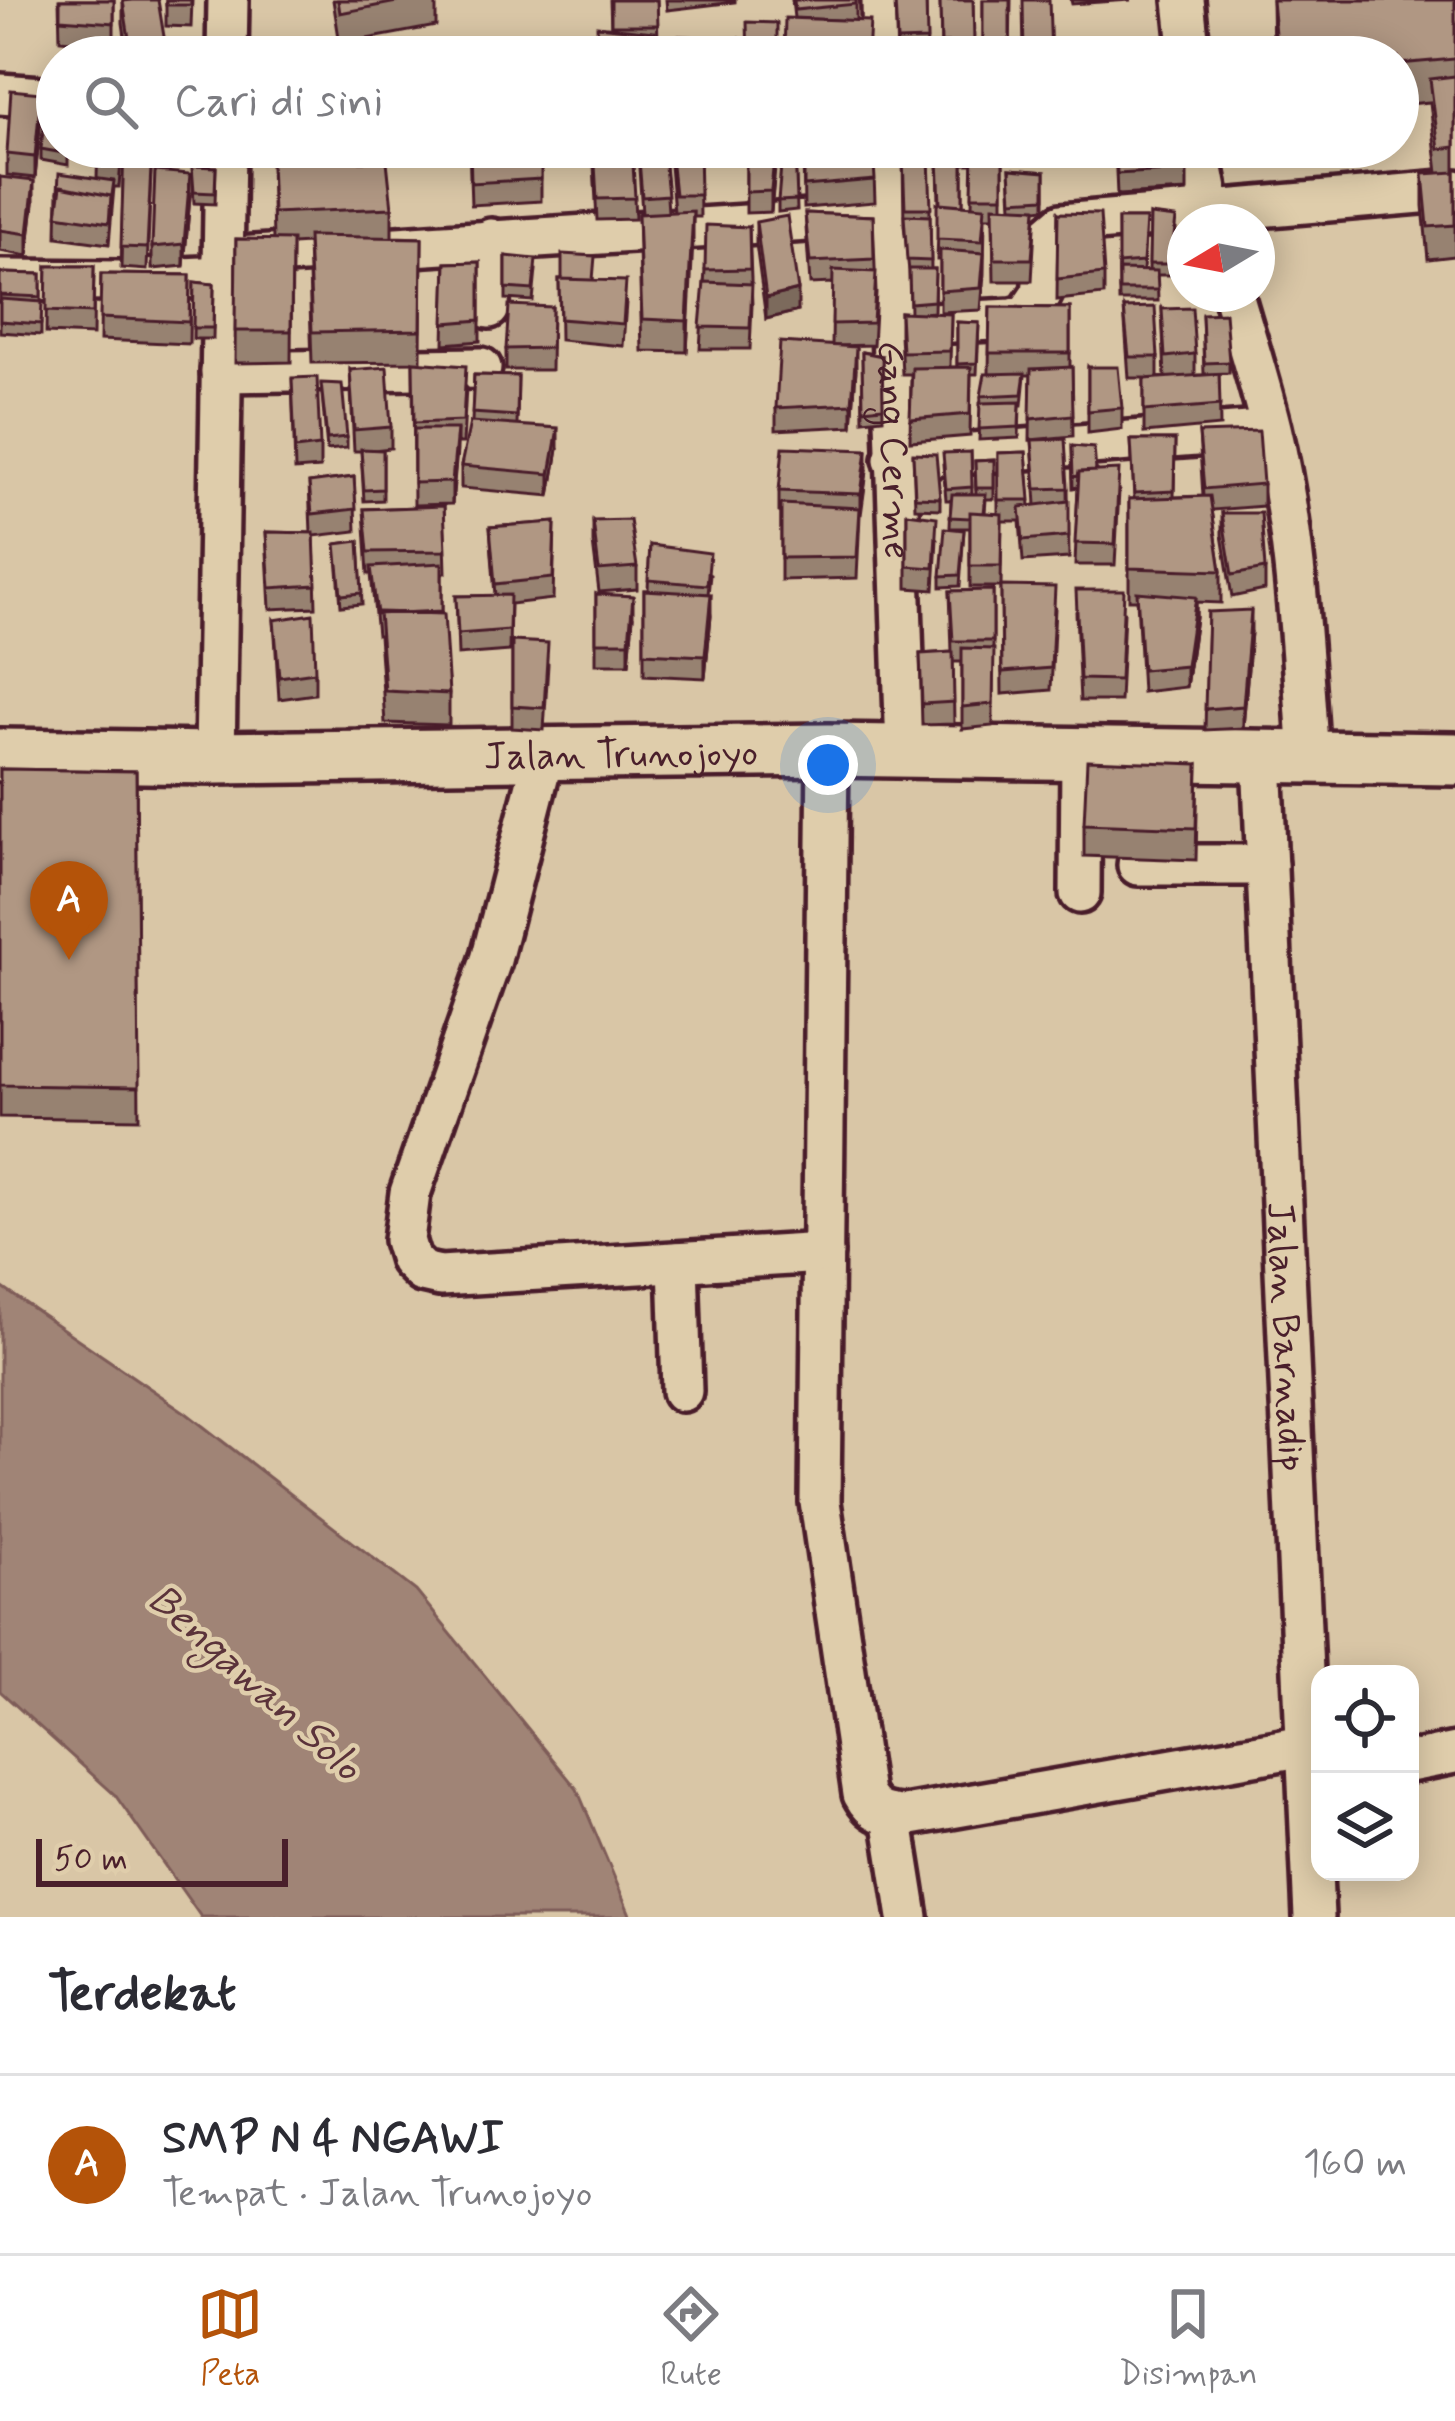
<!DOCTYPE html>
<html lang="id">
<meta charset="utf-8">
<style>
:root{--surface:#fff;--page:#f2f2f3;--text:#2b2b33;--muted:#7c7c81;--line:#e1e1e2;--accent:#b45309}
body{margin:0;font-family:Mynerve,sans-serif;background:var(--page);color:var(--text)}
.controls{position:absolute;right:36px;bottom:36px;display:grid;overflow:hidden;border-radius:24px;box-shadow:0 6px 30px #0003}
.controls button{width:108px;height:108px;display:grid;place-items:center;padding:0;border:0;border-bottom:3px solid var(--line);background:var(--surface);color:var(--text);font:60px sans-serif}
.compass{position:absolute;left:1167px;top:204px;width:108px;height:108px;border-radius:50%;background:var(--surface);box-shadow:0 6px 30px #0003;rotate:260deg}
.scale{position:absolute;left:36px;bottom:30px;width:252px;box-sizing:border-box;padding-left:12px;border:6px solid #4a1f2b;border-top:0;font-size:33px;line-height:42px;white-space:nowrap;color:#4a1f2b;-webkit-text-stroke:9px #dfcdab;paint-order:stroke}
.you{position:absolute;left:828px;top:765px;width:42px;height:42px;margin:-30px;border:9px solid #fff;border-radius:50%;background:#1a73e8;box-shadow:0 0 0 18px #1a73e833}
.badge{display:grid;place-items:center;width:78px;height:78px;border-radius:50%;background:var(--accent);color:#fff;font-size:39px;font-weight:700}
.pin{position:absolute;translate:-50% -99px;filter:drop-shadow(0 3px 6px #0008)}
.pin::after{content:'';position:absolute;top:63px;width:42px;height:36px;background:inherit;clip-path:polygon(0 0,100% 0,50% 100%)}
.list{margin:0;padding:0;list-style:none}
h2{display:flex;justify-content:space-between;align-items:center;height:156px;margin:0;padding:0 48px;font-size:51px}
h2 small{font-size:39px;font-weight:400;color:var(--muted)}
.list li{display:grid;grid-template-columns:78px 1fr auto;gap:36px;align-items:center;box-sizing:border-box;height:180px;padding:0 48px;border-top:3px solid var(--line)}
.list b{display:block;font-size:45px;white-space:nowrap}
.list p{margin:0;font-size:39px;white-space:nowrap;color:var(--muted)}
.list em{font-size:39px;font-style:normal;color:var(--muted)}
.icon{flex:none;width:66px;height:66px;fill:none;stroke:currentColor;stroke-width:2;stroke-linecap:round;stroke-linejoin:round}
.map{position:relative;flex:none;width:1455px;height:1917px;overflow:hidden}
.search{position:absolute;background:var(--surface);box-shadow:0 6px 30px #0003;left:36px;right:36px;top:36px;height:132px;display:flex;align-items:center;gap:30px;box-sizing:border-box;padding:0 42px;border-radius:66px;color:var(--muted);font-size:45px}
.sheet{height:336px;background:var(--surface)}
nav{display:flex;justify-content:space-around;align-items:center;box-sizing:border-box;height:168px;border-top:3px solid var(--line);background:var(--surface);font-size:33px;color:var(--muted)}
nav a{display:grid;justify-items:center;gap:6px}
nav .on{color:var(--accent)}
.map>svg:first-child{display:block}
.water{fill:#a08476;stroke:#7e5c58;stroke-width:3}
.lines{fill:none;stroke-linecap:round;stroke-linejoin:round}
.minor-casing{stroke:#4a1f2b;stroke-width:48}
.major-casing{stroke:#4a1f2b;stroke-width:60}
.minor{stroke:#dfcdab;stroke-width:39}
.major{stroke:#dfcdab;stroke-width:51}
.wall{fill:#978271;stroke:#4a1f2b;stroke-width:3;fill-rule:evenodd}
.shaded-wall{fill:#7b6a5c;stroke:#4a1f2b;stroke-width:3}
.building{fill:#b09783;stroke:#4a1f2b;stroke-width:3}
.labels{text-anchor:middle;stroke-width:9;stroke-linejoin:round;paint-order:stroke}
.street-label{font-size:39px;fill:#4a1f2b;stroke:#dfcdab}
.water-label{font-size:42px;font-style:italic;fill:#5b333a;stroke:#dfcdab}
</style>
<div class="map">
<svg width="1455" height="1917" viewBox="0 0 1455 1917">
<rect width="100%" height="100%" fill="#d9c6a6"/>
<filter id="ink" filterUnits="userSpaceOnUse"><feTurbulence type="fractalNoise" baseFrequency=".00833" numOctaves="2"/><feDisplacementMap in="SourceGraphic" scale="24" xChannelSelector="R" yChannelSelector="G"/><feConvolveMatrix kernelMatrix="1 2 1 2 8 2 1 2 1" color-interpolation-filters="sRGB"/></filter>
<g filter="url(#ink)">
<path class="water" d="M0,1286L186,1413L416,1591L577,1789L631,1917H201L115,1795L0,1691Z"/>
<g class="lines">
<g class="minor-casing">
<g id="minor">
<path d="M882,0L883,57"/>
<path d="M1184,0L1190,57"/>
<path d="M227,57L228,0"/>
<path d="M0,94L57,98"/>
<path id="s1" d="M886,147L906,751"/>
<path d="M1199,147L1213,222"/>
<path d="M223,258L888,216"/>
<path d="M0,280L122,281L223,276"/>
<path d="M1233,294C1246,339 1260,383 1271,428C1297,536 1301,649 1309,759"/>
<path d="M489,308L491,239"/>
<path d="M891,325L1013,319L1027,315L1042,293L1048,236L1062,224L1455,190"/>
<path d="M221,372L481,368"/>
<path d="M894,459L1248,432"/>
<path d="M828,750L820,1502L863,1794C873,1813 884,1815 905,1816L1305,1746"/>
<path d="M544,754L491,960L410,1193L404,1240L410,1260L422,1272L440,1276L823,1253"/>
<path d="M215,758L225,147"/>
<path id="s2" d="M1262,758L1314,1917"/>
<path d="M1138,865H1267"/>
<path d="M1080,893L1081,755"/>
<path d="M678,1262L682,1391"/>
<path d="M1410,1762L1455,1753"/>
<path d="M892,1816L908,1917"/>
</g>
</g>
<g class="major-casing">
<g id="major">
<path id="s3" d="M0,755L215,758L828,750L1455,759"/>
</g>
</g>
<use href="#minor" class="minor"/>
<use href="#major" class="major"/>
</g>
<path class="wall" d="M59,0H114V45L60,40Z
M166,0H192L191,27L166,26Z
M333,0H436V26L340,44Z
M610,0H657L658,46L611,28Z
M666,0H735V2L667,10Z
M792,0H856V21L794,18Z
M895,0H926L927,57H897Z
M940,0H973L974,57H941Z
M983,0H1011L1010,57H983Z
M1071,0H1131L1072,4Z
M1272,0H1455V256L1428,259L1423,206V174L1438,173L1430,102L1398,105V57H1273Z
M123,1L167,55V57H128L123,23Z
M41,115L35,178L7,175V154Z
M68,147V165L41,160V149Z
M98,147H122L119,187H114L109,244L57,237L58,192L97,178Z
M124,147H152L147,270L121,268Z
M469,147H541V201L471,205Z
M593,147H717V151L699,152L700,217H693L687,352L642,351L638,214L642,213L638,153H632L635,219L597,220ZM664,153H669L674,212H668Z
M746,147H776L771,212L746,213Z
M803,147H873L875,202L804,208Z
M921,147H973V149L1003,151V206L1012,207L1010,169L1045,172V208L1036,209L1032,281H994L993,217H985L984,274L981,310L940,312V260H937L939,203L938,162H929L931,269H935L934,312L922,313L951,314L950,367H957V322L979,323L977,374H971L970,436L910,441L911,374H902L900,334V312L910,313L909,271L904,225L903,158L921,159ZM963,164H973L972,206L963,205Z
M1115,147H1187V191L1117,195Z
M795,153L797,210L778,212V201Z
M271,161L392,208V237L422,238L421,362L312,363L308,243L292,244L291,362L235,363L236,239L273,240Z
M192,166L216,167L215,204L194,203Z
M0,177L34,203L28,256L0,251Z
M190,196L184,266L152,269V247Z
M805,213L873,216L876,293L873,345L836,346L856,369L852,426L776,430V408L832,346L833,283L810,284Z
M1058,213L1104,274V295L1057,300Z
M1150,215L1176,229L1171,275H1157L1158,301H1119L1118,219H1146L1143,271H1149Z
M756,222L798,311L766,319L756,244Z
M749,227L752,305L750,349H700L705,270Z
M506,256L536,270L533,301L506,299Z
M480,262V341L444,344L446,263Z
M47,266H94L93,335L46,333Z
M0,273L41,274V335L0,332Z
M101,274L190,275L189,344L100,340Z
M559,279L594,280L626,302L623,346L560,340Z
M194,282L214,284L213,339H193Z
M552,307L551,370H506V349Z
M990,307L1070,308V368L1072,367L1073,436L1030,440L1031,375H1025L1022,405H1020L1019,438L979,440L981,396L989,374Z
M1124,308L1158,357V378L1165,377L1162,309L1195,354V375L1219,374L1220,426L1144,433V379L1145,378H1129Z
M1202,314L1229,362V373L1204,374Z
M862,352L882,356L883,418L863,420Z
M413,362L466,387L463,443H457L452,504L414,505Z
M1088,367L1122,408V429L1088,433Z
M350,370L391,427V448L373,450H383V500L364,501L361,451H354Z
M474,375L518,376L517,425L558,449L550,496L461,488V466L472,422Z
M292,378L320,446V468L295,470Z
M321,383L347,437V448L327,450Z
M1199,433L1263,484V506L1212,510L1221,571V603L1196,602V618L1186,687L1142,692L1137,600H1129V499H1134L1131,440H1175L1174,497L1203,496Z
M1032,440L1068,488L1069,558L1023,561L1020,521H1002L1001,587H970V528H950L951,500H946L943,464L971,452L972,494H976L975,461L994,460V499H986L985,513L998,514V453L1026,452L1030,506L1036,505Z
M1072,446L1119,491L1115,565H1075L1078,487L1073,488Z
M913,453L940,498V509L915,508Z
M867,471L860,515L857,578L781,580V513L779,512V491Z
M354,477L356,531L314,536L316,607L270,609L266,532L311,533L309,483Z
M444,506L446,573H442V614L449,694V725L385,723L379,635H377L371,574H368L364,509Z
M907,513L937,539L934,590L907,588Z
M1222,513L1265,569V590L1232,597L1222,535Z
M593,521L637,567V589L599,592L593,543Z
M555,522L553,599L510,604L509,651L458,655L456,596H495L490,527Z
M964,530L960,586L941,587V576Z
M359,541L362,604L341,606L336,544Z
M650,545L710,575L708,594L711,616L705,678L644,675V590H648Z
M1001,586L1055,608L1051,690L1002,694Z
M993,590V726L962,729V662H953L954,724L922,725L920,654L952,652L950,591Z
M596,594L633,617L629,664H596Z
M1076,612H1124L1120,701H1080Z
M1208,612L1251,632L1243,728L1205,730Z
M274,620L315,672V694L279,699Z
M512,641L548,664L544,730L512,728Z
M1198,764L1196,860L1084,856V824Z
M0,769L136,771L139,1119L0,1117Z"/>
<path class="shaded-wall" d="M41,93V115L35,178V157Z
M775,147L776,157L771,212V191Z
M190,174V196L184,266V244Z
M34,181V203L28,256V234Z
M693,211V242L687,352V321Z
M798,290V311L766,319V298Z
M856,347V369L852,426V404Z
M558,428V449L550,496V474Z
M457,429V451L452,504V482Z
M867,450V471L861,515V494Z
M711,594V616L705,678V656Z
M633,596V617L629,664V642Z
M1196,597V618L1186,687V666Z
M1251,610V632L1243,728V706Z"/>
<path class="building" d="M60,0H114V23L60,19Z
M133,0H158L167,55L132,57L123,1Z
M166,0H191V5H166Z
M338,0H407L340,13Z
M611,0H657L658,25H611Z
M794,0H856V4L795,10Z
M895,0H926L927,40L897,41Z
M940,0H973L974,43H941Z
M983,0H1010V41H983Z
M1023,0H1049L1051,57H1024Z
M1272,0H1455V59L1398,64V57H1277Z
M785,18L870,21L868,57H784Z
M747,22L777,23V57H748Z
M597,26L655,32L654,57H598Z
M679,36L738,38V57H678Z
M1165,46L1166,57H1111L1110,47Z
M1105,53V57H1081V54Z
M1455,76V147L1439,149L1430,79Z
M11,90L41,93L35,157L7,154Z
M45,111L57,112V147H68V154L41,149Z
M98,147H121L119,166L97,163Z
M124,147H152L147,248L121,247Z
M470,147H541V179L471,183Z
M594,147H632L635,198L597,199Z
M638,147H663L668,195L642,197Z
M670,147H699L700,195H675Z
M746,147H775L771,191L746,192Z
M804,147H873L875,180L804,186Z
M1116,147H1187V170L1117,174Z
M973,149L1003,151V196H972Z
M795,153L797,200L778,201L782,154Z
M903,158L929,159L931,208H905Z
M938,159L963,160V205L940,203Z
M271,161H387L392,208L273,213Z
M192,166L216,167L215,193L194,192Z
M1010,169L1045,172V198L1012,200Z
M155,171L190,174L184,244L152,247Z
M1455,172V225L1428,227L1423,174Z
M59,173L114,181L111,202V196L61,186L60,192H58Z
M0,177L34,181L28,234L0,230Z
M61,186L111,196L109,223L57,215Z
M937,203L985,207L982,241L937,239Z
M993,206L1036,208L1032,259H994Z
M693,211L687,321L642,319L638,214Z
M805,213L873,216L874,259L810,262Z
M1058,213L1100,214L1104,274L1057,279Z
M904,215L930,216L931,261L907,260Z
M1150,215L1176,218L1171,264H1149Z
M787,216L798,290L766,298L756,222Z
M1118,219H1146L1143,262L1118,264Z
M706,225L749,227L750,269L705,270Z
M308,236L422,238L421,330L312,332Z
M236,239L292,240L291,331H235Z
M940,250L984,253L981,288L940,291Z
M562,254L595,256L593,280L562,279Z
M506,256L536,259L533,290L506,288Z
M480,262V320L444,323L446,263Z
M47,266H94L93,313L46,311Z
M909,269H935L934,301L910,303Z
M833,270L876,272L873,323L832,324Z
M1119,270L1157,271L1158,290H1119Z
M0,273L41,274V297L0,295Z
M101,274L190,275L189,322L100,318Z
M559,279L626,281L623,324L560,319Z
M194,282L214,284L213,328H193Z
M704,282L752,284L750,328L700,327Z
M0,299L42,302L41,324L0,321Z
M509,305L552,307L551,348L506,349Z
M990,307L1070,308V353H989Z
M1155,307L1158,357H1129L1124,308Z
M1192,308L1195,354L1165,357L1162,309Z
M900,312L951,314L950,351L902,352Z
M1225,313L1229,362L1204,363L1202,314Z
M957,322L979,323L977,363L957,364Z
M780,342L856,347L852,404L776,408Z
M862,352L882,356L883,407L863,409Z
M413,362L466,366L463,421L414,423Z
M387,367L391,427L354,430L350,370Z
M971,367L970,414L910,419L912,368Z
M1072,367L1073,415L1030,419L1031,369Z
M1088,367H1118L1122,408L1088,411Z
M1025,373L1022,394L981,396L985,374Z
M1219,374L1220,405L1144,411V379Z
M474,375L518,376L517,416L472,413Z
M317,377L320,446L295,449L292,378Z
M321,383L342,384L347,437L327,439Z
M1020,402L1019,427L979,429L980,403Z
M470,422L558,428L550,474L461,466Z
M414,429H457L452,482L414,483Z
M1259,431L1263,484L1204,489L1199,433Z
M1065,439L1068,488L1036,489L1032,440Z
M1131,440H1175L1174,491L1134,493Z
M1072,446L1094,448L1096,471L1079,472L1078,476L1073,477Z
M783,447L867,450L861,494L779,491Z
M361,449L383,450V489L364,490Z
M971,452L972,487L946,489L943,453Z
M1026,452L1030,500H998V453Z
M913,453L936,454L940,498L915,497Z
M994,460V488H976L975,461Z
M1119,470L1115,544L1075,543L1079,472Z
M354,477L356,509L312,514L309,483Z
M952,494H986L984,513L970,512V518L950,517Z
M1210,496L1221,571L1129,568V499Z
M1069,501V536L1023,540L1020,507Z
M781,504L860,508L857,557L781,558Z
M444,506L446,551L368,552L364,509Z
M970,512L1002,514L1001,566H970Z
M907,513L937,517L934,568L907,566Z
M1222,513H1261L1265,569L1232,575Z
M630,520L637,567L599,570L593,521Z
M555,522L553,578L495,584L490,527Z
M945,528L964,530L960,575L941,576Z
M266,532L314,533L316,585L270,588Z
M359,541L362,593L341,595L336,544Z
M650,545L710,553L707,585L648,580Z
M442,563V611L377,614L371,567Z
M1001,586L1055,587L1051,668L1002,672Z
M644,590L711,594L705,656L644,653Z
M993,590V641H953L950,591Z
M1076,590H1124L1120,680L1080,679Z
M1137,592L1196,597L1186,666L1142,670Z
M596,594L633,596L629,642H596Z
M510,595L509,630L458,634L456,596Z
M1251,610L1243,706L1205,709L1208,612Z
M379,612L444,614L449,694L385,691Z
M313,614L315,672L279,677L274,620Z
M512,641L548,643L544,708L512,706Z
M962,648L994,649L993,704L962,707Z
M953,652L954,702L922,704L920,654Z
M1087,760L1198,764L1196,828L1084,824Z
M0,769L136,771L139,1087L0,1085Z"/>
</g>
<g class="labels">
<g class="street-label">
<text dy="14" stroke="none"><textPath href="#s1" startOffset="303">Gang Cerme</textPath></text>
<text dy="14" stroke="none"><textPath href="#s3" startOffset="621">Jalan Trunojoyo</textPath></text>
<text dy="14" stroke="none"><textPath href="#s2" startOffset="579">Jalan Barnadip</textPath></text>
</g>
<g class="water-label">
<text transform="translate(256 1681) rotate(42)" y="15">Bengawan Solo</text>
</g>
</g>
</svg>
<div class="controls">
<button><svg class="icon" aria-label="locate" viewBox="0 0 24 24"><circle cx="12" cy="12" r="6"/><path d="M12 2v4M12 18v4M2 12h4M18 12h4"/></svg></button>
<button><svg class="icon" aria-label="layers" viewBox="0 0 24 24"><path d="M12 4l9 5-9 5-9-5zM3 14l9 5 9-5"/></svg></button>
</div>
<svg class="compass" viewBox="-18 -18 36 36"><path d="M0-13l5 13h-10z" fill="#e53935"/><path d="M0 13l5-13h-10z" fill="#7c7c81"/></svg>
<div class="scale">50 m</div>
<div class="you"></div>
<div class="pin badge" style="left:69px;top:960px">A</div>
<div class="search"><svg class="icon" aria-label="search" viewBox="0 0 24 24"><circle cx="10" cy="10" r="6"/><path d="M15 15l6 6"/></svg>Cari di sini</div>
</div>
<section class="sheet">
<h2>Terdekat<small></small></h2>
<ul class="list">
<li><span class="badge">A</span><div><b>SMP N 4 NGAWI</b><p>Tempat · Jalan Trunojoyo</p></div><em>160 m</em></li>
</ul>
</section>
<nav>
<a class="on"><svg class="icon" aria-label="map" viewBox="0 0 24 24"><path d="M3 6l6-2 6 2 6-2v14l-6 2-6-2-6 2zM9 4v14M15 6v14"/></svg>Peta</a>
<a><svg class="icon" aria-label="directions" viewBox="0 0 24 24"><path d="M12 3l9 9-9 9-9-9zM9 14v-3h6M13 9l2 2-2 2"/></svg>Rute</a>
<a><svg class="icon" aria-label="saved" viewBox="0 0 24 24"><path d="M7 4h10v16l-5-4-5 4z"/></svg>Disimpan</a>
</nav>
